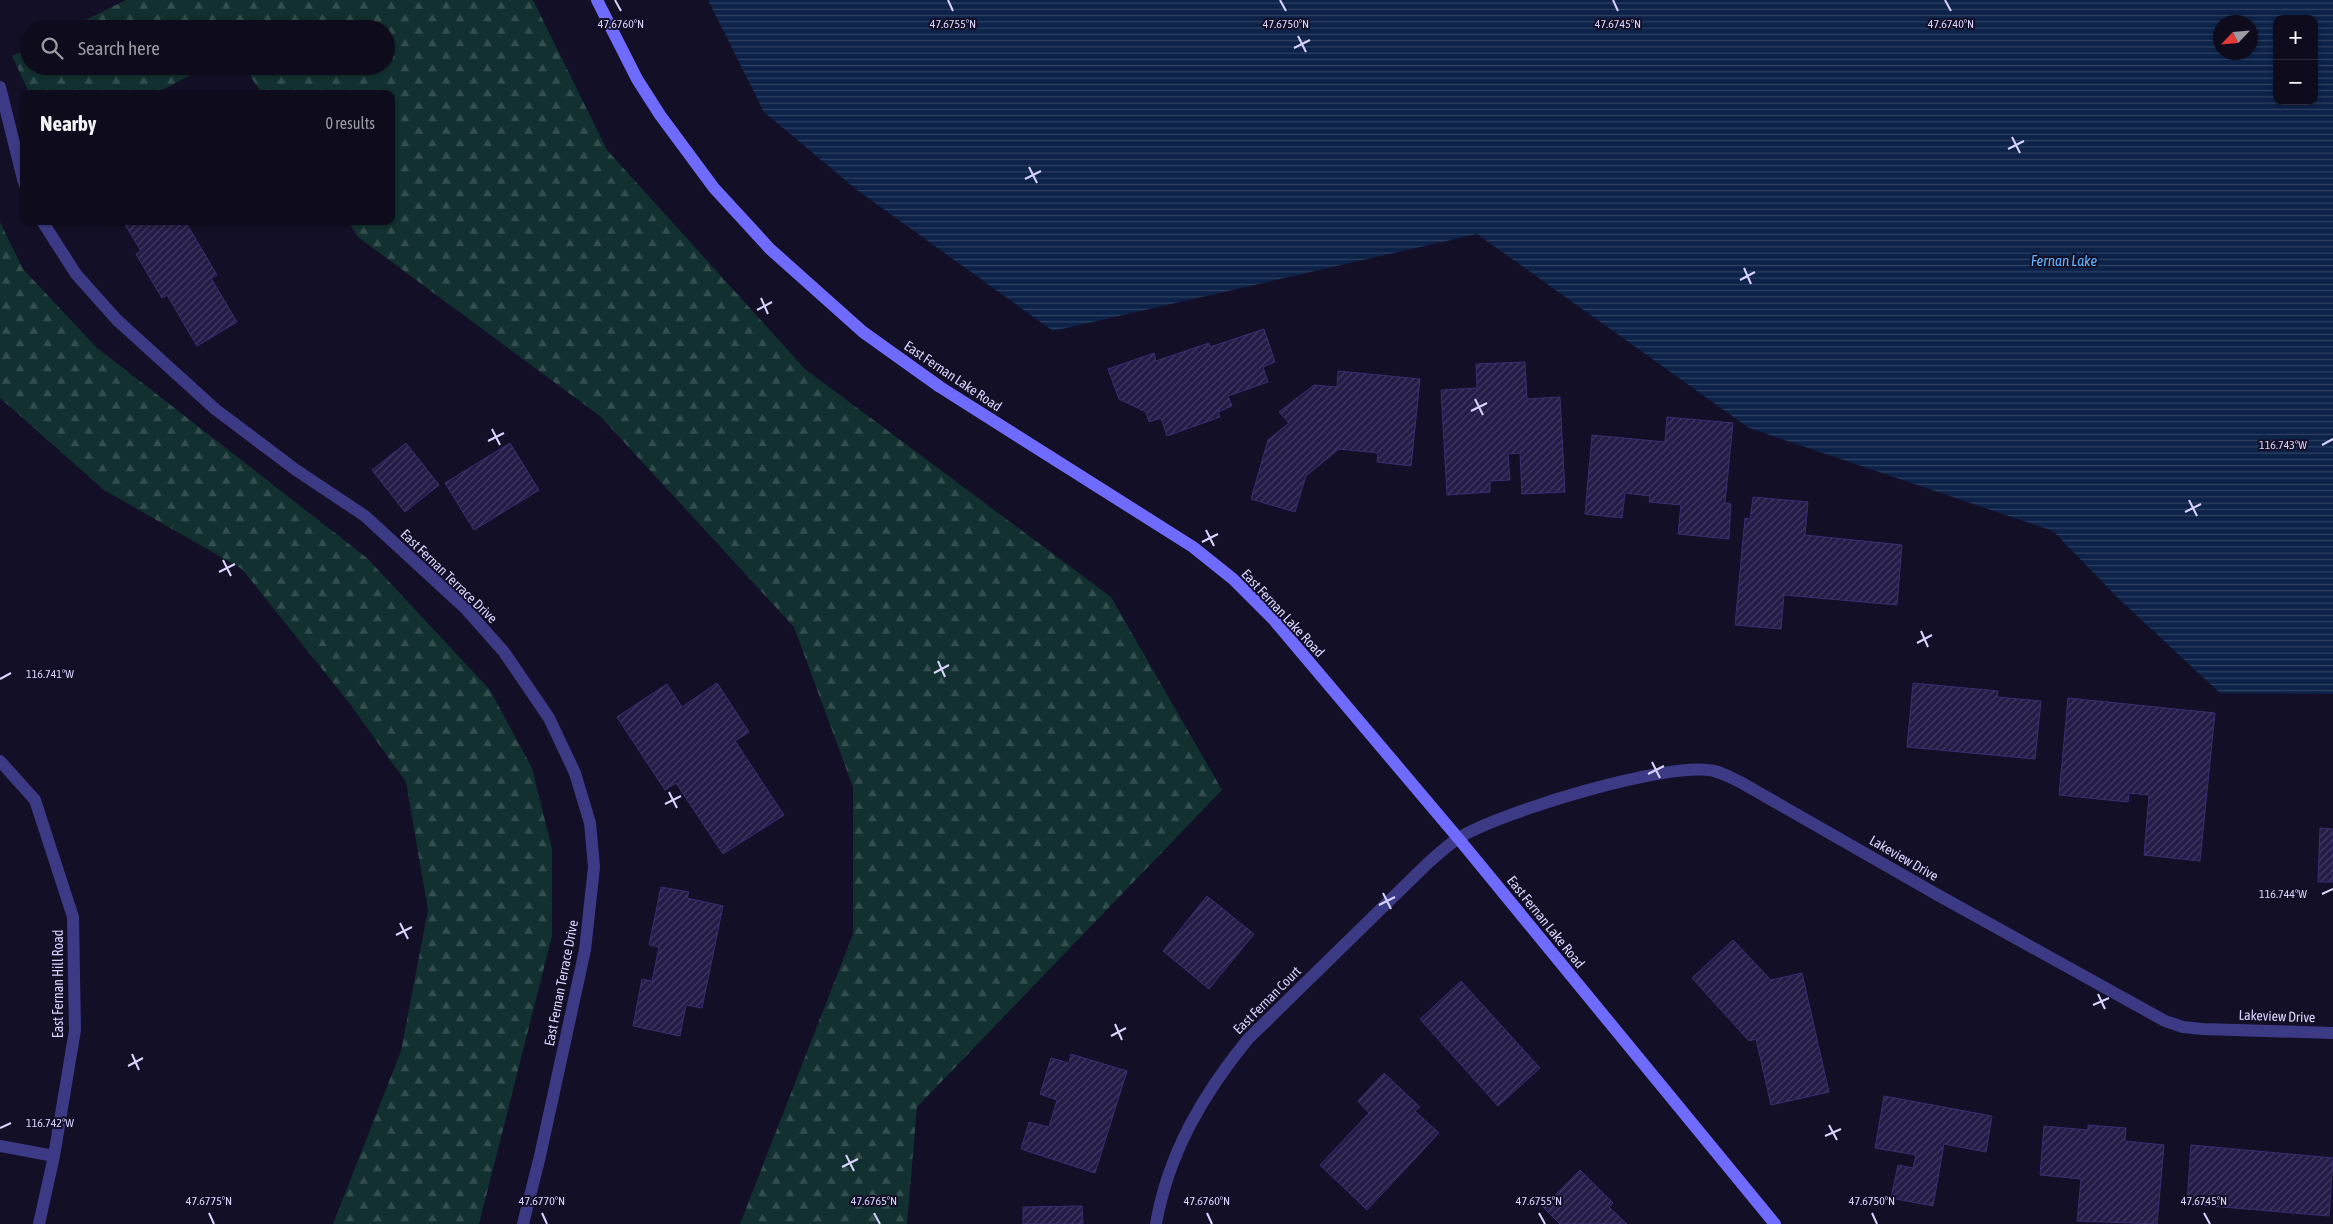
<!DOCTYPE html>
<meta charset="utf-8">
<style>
:root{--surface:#0e0b1c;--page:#171425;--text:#f1f3f6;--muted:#9b9ba3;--line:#2e2b3b}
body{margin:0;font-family:"Asap Condensed",sans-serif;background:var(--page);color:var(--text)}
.controls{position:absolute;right:15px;top:15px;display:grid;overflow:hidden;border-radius:10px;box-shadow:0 1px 4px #0004}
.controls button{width:45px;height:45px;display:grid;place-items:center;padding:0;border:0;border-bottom:1px solid var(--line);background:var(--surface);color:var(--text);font:25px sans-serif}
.compass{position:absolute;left:2213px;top:15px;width:45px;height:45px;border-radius:50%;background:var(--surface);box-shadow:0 1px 4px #0004;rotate:244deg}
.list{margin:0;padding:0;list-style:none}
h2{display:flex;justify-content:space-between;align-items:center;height:65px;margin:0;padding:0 20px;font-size:21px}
h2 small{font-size:16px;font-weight:400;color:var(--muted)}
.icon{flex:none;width:28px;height:28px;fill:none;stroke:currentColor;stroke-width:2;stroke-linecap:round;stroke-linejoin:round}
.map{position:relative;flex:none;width:2333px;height:1224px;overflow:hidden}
.search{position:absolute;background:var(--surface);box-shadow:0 1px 4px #0004;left:20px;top:20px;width:375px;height:55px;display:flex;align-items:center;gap:12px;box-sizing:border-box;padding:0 18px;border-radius:28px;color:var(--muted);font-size:19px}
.panel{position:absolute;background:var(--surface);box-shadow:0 1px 4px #0004;left:20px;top:90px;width:375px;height:135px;border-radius:10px}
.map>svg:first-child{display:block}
.forest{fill:url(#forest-firs)}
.water{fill:url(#water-rules);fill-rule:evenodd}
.building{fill:url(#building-hatch);stroke:#3b2d73}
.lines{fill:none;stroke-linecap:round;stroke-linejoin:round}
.lane{stroke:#3d3a85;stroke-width:12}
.street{stroke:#3d3a85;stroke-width:12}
.secondary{stroke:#6f6bff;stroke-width:12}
.ticks{fill:none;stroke:#d9d4ff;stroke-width:2}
.labels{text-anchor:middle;stroke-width:4;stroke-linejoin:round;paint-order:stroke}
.street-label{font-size:14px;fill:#d9d4ff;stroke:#130f26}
.water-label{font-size:15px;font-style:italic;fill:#62b6ff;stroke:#130f26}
.ticks-label{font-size:12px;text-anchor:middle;fill:#d9d4ff;stroke:#130f26;stroke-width:4;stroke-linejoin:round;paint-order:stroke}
</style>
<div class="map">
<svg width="2333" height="1224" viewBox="0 0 2333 1224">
<defs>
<pattern id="forest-firs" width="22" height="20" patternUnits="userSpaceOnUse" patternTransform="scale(1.25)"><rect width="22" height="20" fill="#12302f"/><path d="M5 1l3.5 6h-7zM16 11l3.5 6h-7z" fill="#344d4e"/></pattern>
<pattern id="water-rules" width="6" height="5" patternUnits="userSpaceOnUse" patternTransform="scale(1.25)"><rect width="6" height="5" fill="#0c2248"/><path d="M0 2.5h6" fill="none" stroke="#2f4163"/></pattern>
<pattern id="building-hatch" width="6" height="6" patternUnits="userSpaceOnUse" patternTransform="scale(1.25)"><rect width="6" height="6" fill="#241b47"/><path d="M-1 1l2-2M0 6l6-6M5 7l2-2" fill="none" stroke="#433b63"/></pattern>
</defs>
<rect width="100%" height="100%" fill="#130f26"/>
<path class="forest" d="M126,0H533L607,150L805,369L1111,597L1222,790L917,1107L907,1224H740L853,934V787L794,627L600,416L358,237L348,221H391V94H262L244,66H386V29H67Z
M29,48V66H207L155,94H30L12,56Z
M0,222L23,269L96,347L367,558L490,690L532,768L552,849V936L479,1224H333L401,1051L428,910L406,782L350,704L242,569L104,490L0,398Z"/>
<path class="water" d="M708,0H2333V694L2220,693L2120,600L2053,531L1749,428L1477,234L1053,331L857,190L764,112ZM2277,19H2314V101H2277ZM2220,22H2250V52H2220Z"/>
<path class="building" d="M123,221H185L217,275L211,278L237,322L197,346L167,295L162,298L136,254L141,251Z
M1264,329L1275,362L1263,367L1268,382L1228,396L1232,406L1218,412L1220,417L1167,436L1161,418L1149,422L1146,412L1119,399L1108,369L1154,353L1156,361L1209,343L1210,347Z
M1525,362L1527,399L1560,397L1565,492L1522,494L1520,453L1508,454L1510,480L1490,481V492L1447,495L1441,390L1477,388L1476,364Z
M1338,371L1420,379L1411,466L1377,462L1378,453L1339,449L1306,476L1295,512L1251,499L1268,440L1289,423L1279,412L1314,385L1337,387Z
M1667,417L1733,423L1725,503L1731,504L1729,539L1678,534L1681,505L1649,502L1650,496L1625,493L1622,518L1585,514L1592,435L1665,442Z
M406,443L439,485L405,512L372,470Z
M510,443L539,490L474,530L445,483Z
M1753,497L1808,502L1805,535L1902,545L1897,605L1784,595L1781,629L1735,625L1745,518L1750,519Z
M717,683L749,732L735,741L784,815L723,854L676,783L665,790L617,717L667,684L682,707Z
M1913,683L1998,691L1997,697L2041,701L2035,759L1907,747Z
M2068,698L2215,713L2200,861L2144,855L2149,795L2129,793L2128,802L2059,795Z
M2320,828L2333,829V882H2318Z
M661,887L689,892L687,898L723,906L702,1008L686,1005L680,1036L633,1026L642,979L652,981L659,947L649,945Z
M1207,896L1254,934L1209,989L1163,951Z
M1733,940L1771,980L1802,973L1829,1092L1771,1105L1756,1039L1749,1041L1692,978Z
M1461,981L1540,1068L1498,1106L1420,1019Z
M1071,1054L1127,1071L1095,1173L1021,1149L1029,1122L1049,1127L1057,1100L1040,1094L1051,1058L1069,1063Z
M1384,1073L1420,1107L1415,1111L1439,1133L1367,1210L1320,1165L1369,1113L1358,1101Z
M1884,1096L1992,1116L1986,1152L1944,1144L1933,1206L1891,1198L1898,1165L1913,1168L1916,1155L1875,1148Z
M2088,1125L2126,1128L2125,1141L2164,1145L2157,1224L2077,1221L2081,1179L2040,1175L2044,1126L2088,1130Z
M2191,1145L2333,1158L2329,1216L2187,1204Z
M1580,1170L1613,1203L1609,1207L1627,1224H1560L1543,1207Z
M1082,1206L1083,1224H1023V1207Z"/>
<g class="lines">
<path class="lane" d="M0,1146L54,1156"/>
<path class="street" d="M0,87L24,183
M42,221L76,274L117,320L215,409L296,470L365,516L465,608L504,652L549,718L575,773L590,823L594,867L585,950L540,1156L523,1224
M0,761L35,800L73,917L75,1030L54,1156L39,1224
M1156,1224C1168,1154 1203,1094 1248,1039L1428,863C1437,855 1447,846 1457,839C1497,813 1670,760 1714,771C1724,773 1733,779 1742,783L1936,894L2165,1021L2183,1027L2202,1029L2333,1033"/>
<path class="secondary" d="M597,0L637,79L660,115L714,188L770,249L863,332L940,387L1193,547L1233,579L1273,619L1458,838L1775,1224"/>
</g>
<path class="ticks" d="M615,0L621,11M948,0L953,11M1280,0L1286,11M1613,0L1618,11M1945,0L1951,11M1298,36L1306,52M1294,48L1310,40M2012,137L2020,153M2008,149L2024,141M1029,167L1037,183M1025,179L1041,171M1744,268L1751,284M1740,280L1755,272M761,298L768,314M757,310L772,302M1475,399L1483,415M1471,411L1487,403M492,429L500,445M488,441L504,433M2322,445L2333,439M2189,500L2197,516M2185,512L2201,504M1206,530L1214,546M1202,542L1218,534M223,560L231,576M219,572L235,564M1921,631L1928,647M1917,643L1932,635M938,661L945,677M934,673L949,665M0,679L11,673M1652,762L1660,778M1648,774L1664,766M669,792L677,808M665,804L681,796M1383,893L1391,909M2322,894L2333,889M1379,905L1395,897M400,923L408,939M396,935L412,927M2098,994L2105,1009M2093,1005L2109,998M1115,1024L1122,1040M1111,1036L1126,1028M132,1054L139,1070M128,1066L143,1058M1829,1125L1837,1140M0,1128L11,1123M1825,1136L1841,1129M846,1155L854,1171M842,1167L858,1159M209,1213L214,1224M542,1213L547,1224M874,1213L880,1224M1207,1213L1212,1224M1539,1213L1545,1224M1872,1213L1877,1224M2204,1213L2210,1224"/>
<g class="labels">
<g class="street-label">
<text transform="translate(953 376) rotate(34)" y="5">East Fernan Lake Road</text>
<text transform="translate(449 576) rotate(44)" y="5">East Fernan Terrace Drive</text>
<text transform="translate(1283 613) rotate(47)" y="5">East Fernan Lake Road</text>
<text transform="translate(1904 858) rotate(30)" y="5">Lakeview Drive</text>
<text transform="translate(1546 922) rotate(51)" y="5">East Fernan Lake Road</text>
<text transform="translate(561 983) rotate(-79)" y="5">East Fernan Terrace Drive</text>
<text transform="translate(58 984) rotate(-90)" y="5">East Fernan Hill Road</text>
<text transform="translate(1267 1000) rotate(-45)" y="5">East Fernan Court</text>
<text transform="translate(2277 1016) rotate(2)" y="5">Lakeview Drive</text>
</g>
<g class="water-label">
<text x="2064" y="266">Fernan Lake</text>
</g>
</g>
<g class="ticks-label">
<text x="621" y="28">47.6760°N</text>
<text x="953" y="28">47.6755°N</text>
<text x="1286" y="28">47.6750°N</text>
<text x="1618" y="28">47.6745°N</text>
<text x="1951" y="28">47.6740°N</text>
<text x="2283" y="449">116.743°W</text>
<text x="50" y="678">116.741°W</text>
<text x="2283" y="898">116.744°W</text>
<text x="50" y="1127">116.742°W</text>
<text x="209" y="1205">47.6775°N</text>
<text x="542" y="1205">47.6770°N</text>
<text x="874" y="1205">47.6765°N</text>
<text x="1207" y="1205">47.6760°N</text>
<text x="1539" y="1205">47.6755°N</text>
<text x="1872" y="1205">47.6750°N</text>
<text x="2204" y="1205">47.6745°N</text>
</g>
</svg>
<div class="controls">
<button>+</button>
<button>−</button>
</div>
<svg class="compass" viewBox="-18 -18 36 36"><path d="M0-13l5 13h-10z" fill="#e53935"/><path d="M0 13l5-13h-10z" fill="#9b9ba3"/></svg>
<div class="search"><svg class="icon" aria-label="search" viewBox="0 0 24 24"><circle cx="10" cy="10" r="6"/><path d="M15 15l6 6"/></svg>Search here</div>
<section class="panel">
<h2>Nearby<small>0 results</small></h2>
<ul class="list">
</ul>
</section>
</div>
